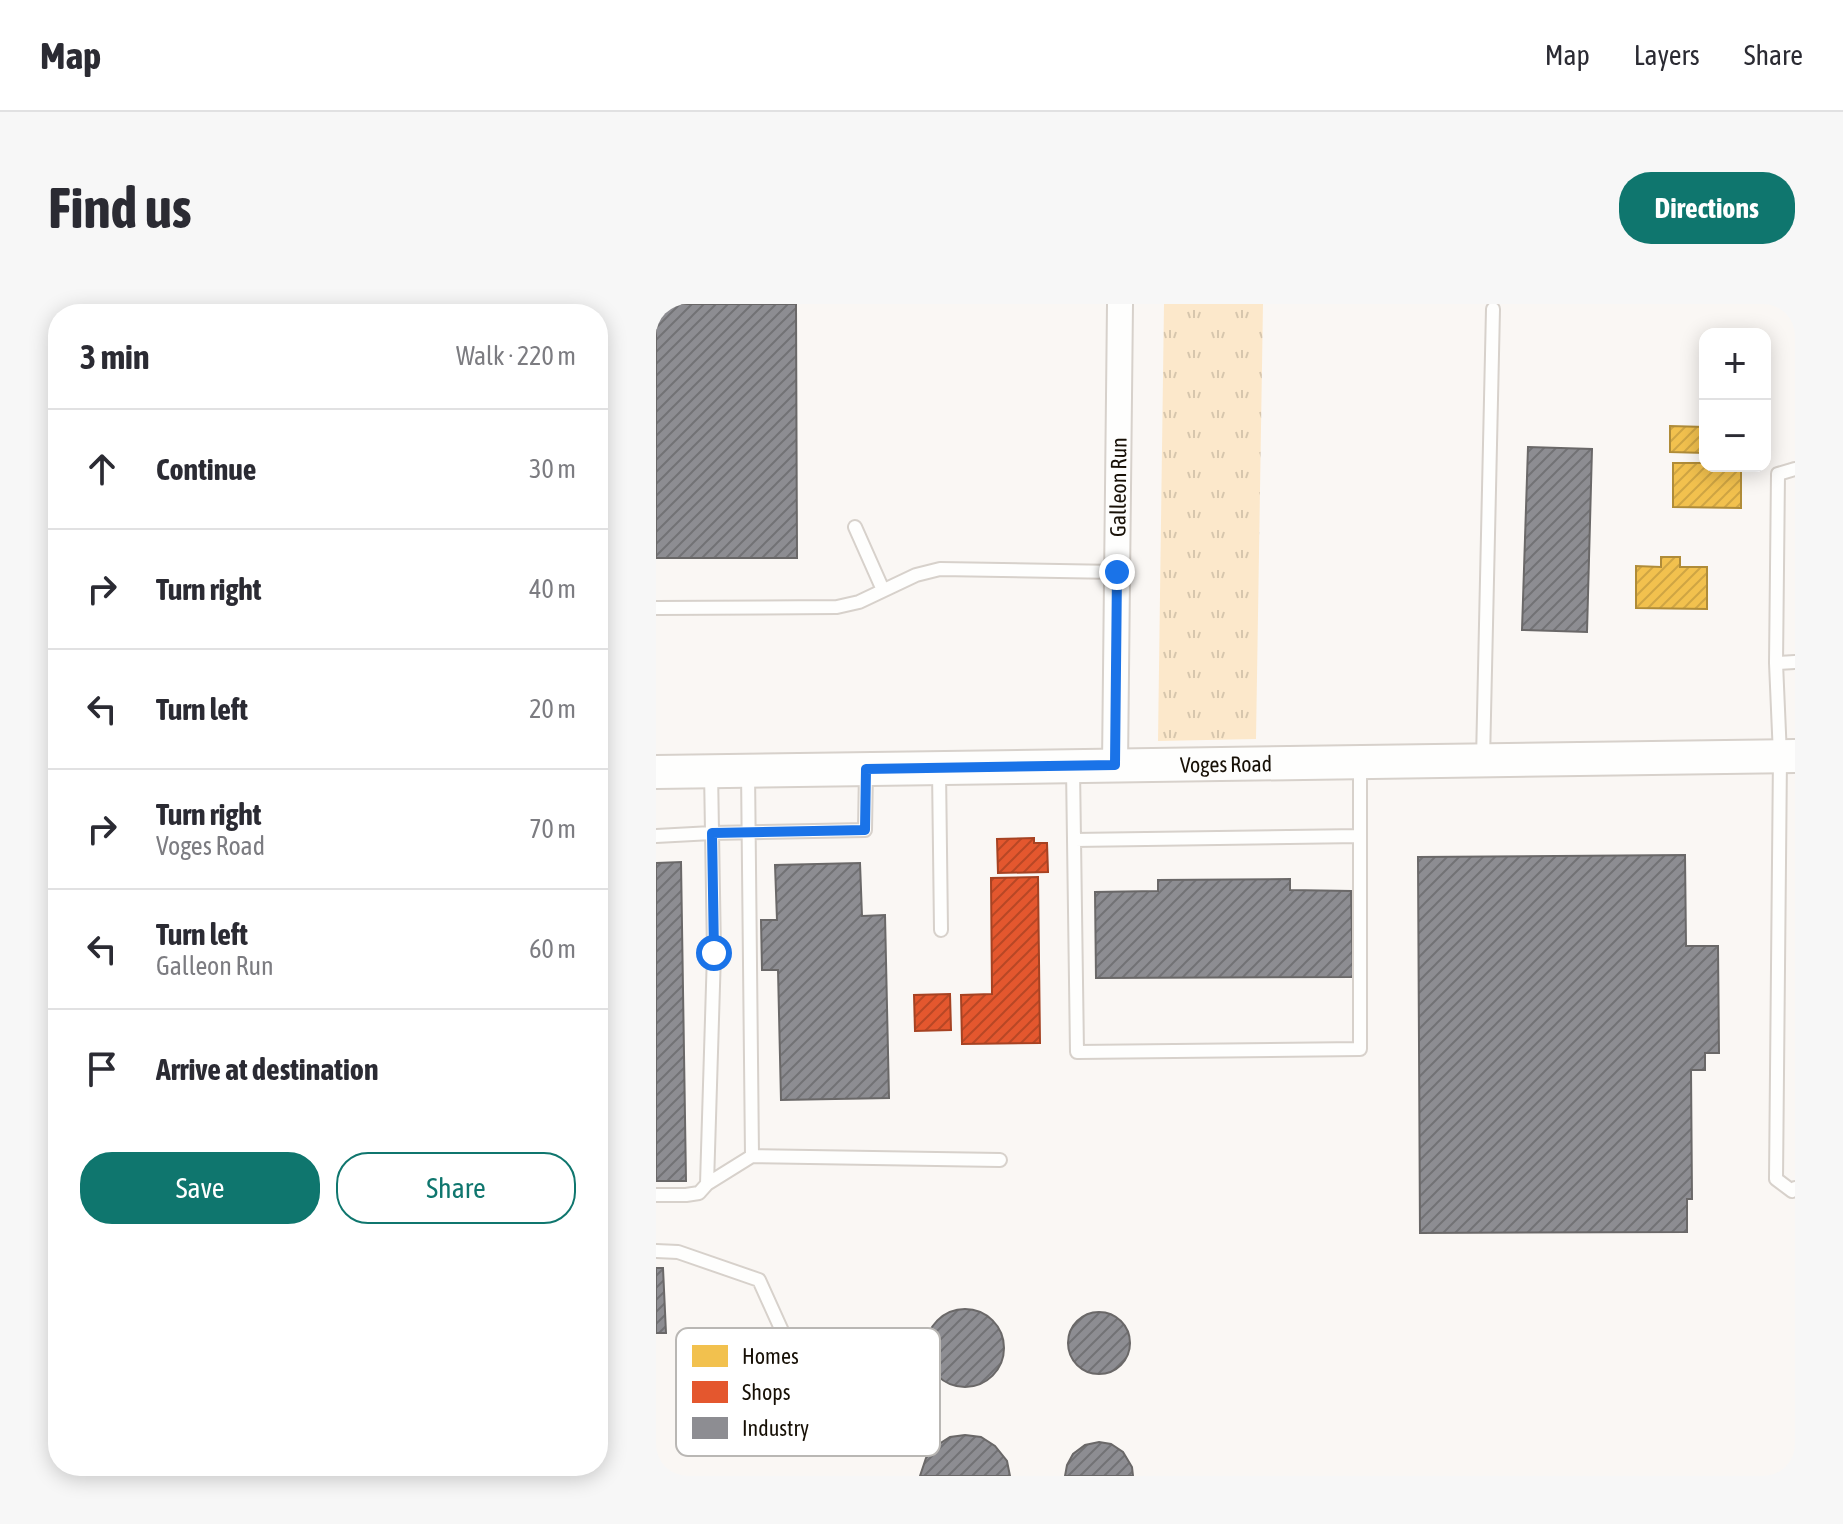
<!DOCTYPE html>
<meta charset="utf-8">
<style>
:root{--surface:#fff;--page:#f7f7f7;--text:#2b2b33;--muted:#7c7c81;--line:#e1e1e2;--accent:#0f766e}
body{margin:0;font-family:"Asap Condensed",sans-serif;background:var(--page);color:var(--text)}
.controls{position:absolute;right:24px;top:24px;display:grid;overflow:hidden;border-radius:16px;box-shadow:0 4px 20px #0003}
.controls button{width:72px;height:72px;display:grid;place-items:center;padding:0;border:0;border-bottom:2px solid var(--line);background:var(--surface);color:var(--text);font:40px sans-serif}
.stop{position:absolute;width:24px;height:24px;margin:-18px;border:6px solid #1a73e8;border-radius:50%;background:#fff}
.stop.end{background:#1a73e8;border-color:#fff;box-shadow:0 2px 8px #0008}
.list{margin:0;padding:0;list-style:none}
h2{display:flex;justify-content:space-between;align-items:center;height:104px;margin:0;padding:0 32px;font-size:34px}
h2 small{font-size:26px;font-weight:400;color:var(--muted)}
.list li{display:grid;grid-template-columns:52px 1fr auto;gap:24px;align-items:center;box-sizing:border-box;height:120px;padding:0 32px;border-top:2px solid var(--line)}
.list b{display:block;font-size:30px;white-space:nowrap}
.list p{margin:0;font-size:26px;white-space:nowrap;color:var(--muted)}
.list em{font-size:26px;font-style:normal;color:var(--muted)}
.actions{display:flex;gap:16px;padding:24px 32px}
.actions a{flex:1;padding:18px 0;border:2px solid var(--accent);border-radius:32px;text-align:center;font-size:28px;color:var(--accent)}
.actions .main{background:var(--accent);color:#fff}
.icon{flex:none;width:44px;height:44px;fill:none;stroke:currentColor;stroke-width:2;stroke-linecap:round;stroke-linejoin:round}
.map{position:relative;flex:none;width:1139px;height:1172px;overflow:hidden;border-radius:32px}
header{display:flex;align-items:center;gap:48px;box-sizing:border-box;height:112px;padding:0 40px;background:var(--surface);border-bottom:2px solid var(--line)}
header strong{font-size:38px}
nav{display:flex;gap:44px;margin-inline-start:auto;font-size:28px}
.intro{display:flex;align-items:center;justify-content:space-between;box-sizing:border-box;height:192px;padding:0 48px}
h1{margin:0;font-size:56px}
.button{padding:20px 36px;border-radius:32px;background:var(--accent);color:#fff;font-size:28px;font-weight:700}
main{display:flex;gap:48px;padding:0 48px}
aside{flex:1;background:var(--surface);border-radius:32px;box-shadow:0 4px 20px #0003}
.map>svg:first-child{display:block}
.park{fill:url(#park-tufts)}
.homes{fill:url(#homes-hatch);stroke:#b08c38;stroke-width:2}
.shops{fill:url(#shops-hatch);stroke:#a64222;stroke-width:2}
.industry{fill:url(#industry-hatch);stroke:#6a6868;stroke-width:2}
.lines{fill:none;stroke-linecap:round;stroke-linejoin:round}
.lane-casing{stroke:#d7d1cb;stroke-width:16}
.street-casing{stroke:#d7d1cb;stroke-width:28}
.secondary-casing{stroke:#d7d1cb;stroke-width:36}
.lane{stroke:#fefefd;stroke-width:12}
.street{stroke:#fefefd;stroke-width:24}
.secondary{stroke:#fefefd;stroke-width:32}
.route{stroke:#1a73e8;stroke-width:10}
.labels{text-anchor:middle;stroke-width:8;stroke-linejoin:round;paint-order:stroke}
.street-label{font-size:22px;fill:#171006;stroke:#fff}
.key{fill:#fff;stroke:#b9b7b4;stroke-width:2}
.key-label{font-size:22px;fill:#171006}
</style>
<header>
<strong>Map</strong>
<nav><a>Map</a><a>Layers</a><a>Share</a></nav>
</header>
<div class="intro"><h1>Find us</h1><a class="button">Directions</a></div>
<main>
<aside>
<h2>3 min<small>Walk · 220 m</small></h2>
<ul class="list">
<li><svg class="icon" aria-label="ahead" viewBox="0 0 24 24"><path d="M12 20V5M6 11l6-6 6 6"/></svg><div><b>Continue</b></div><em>30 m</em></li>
<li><svg class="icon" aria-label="right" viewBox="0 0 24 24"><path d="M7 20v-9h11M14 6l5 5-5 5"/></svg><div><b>Turn right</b></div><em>40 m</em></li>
<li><svg class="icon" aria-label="left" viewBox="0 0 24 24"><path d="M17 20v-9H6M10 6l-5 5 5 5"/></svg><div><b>Turn left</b></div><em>20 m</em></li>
<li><svg class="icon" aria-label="right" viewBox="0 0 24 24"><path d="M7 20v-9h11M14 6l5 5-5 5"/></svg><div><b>Turn right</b><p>Voges Road</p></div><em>70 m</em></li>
<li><svg class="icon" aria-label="left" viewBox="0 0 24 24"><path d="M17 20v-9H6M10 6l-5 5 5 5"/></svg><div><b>Turn left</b><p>Galleon Run</p></div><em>60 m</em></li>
<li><svg class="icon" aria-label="arrive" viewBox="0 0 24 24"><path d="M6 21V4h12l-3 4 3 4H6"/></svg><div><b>Arrive at destination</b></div></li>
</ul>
<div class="actions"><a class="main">Save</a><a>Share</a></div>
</aside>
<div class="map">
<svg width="1139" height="1172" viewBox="0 0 1139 1172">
<defs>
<pattern id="park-tufts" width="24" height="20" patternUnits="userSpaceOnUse" patternTransform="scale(2)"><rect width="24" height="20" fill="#fce8cb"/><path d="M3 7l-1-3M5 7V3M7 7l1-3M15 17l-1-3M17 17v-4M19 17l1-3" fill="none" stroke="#d7c6ad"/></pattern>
<pattern id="homes-hatch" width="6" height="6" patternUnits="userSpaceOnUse" patternTransform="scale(2)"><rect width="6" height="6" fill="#f2c14e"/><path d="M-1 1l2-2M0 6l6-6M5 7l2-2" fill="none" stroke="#cfa543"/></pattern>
<pattern id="shops-hatch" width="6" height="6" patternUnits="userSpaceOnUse" patternTransform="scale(2)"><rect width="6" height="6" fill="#e4572e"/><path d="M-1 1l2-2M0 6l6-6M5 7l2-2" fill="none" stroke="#b84725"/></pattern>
<pattern id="industry-hatch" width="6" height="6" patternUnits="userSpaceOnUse" patternTransform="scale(2)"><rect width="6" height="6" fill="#8d8d92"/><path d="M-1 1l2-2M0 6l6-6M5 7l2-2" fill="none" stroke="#727275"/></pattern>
</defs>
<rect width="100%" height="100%" fill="#faf7f4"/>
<path class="park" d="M508,0H607L600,435L502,437Z"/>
<path class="homes" d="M1014,122L1049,123V149L1014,148Z
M1017,159H1049V162H1085V204L1017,203Z
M1005,253H1024V263H1051V305L980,304V262L1005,263Z"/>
<path class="shops" d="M378,534V539H391L392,568L342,569L341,535Z
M382,573L384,739L306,740L305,691L336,690L335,574Z
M294,690L295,726L259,727L258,691Z"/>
<path class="industry" d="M0,0H140L141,254H0Z
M872,143L936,145L931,328L866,326Z
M1029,551L1030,642H1062L1063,749H1049V766H1035L1036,895H1031V928L764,929L762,553Z
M25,558L30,877H0V559Z
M204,559L206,612L229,611L233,794L125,796L122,666H106L105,616H121L119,561Z
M634,575V586L695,587L697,673L440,674L439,588L502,587V576Z
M0,964H7L10,1029H0Z
M270 1044a39 39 0 1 1 78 0a39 39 0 1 1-78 0Z
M412 1039a31 31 0 1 1 62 0a31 31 0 1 1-62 0Z
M309,1131L325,1133L339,1142L351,1157L354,1172H264L270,1154L280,1142L294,1133Z
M443,1138L455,1140L467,1148L476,1163L477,1172H409L411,1161L417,1150L429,1141Z"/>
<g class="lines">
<g class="lane-casing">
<path id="lane" d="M1139,165L1122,170L1120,359L1124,452L1120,875L1136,887L1139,884
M199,223L227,286
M0,304L181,303L203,298L260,271L284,265L461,268
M1120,359L1139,358
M827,456L837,5
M417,465L421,748L704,745V461
M283,466L285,626
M92,467L96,852
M0,532L56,529L209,526L210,465
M418,536L704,532
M51,880L58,649L55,467
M0,891H30L43,889L51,880L96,852L344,856
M0,947L22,948L103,976L131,1038"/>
</g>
<g class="street-casing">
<g id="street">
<path id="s1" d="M459,461L464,0"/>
</g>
</g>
<g class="secondary-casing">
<g id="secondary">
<path id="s2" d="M0,468L1139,452"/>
</g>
</g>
<use href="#lane" class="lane"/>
<use href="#street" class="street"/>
<use href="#secondary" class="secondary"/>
</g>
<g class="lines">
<path class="route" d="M58,649L56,529L209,526L210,465L459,461L461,268"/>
</g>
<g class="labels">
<g class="street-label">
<text dy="8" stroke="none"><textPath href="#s1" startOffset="278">Galleon Run</textPath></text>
<text dy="8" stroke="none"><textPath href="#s2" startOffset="570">Voges Road</textPath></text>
</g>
</g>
<rect x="20" y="1024" width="264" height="128" rx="12" class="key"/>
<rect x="36" y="1041" width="36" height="22" fill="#f2c14e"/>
<rect x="36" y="1077" width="36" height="22" fill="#e4572e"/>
<rect x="36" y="1113" width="36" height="22" fill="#8d8d92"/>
<g class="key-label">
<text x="86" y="1060">Homes</text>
<text x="86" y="1096">Shops</text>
<text x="86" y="1132">Industry</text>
</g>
</svg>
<div class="controls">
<button>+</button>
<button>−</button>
</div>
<div class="stop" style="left:58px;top:649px"></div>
<div class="stop end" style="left:461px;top:268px"></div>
</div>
</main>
